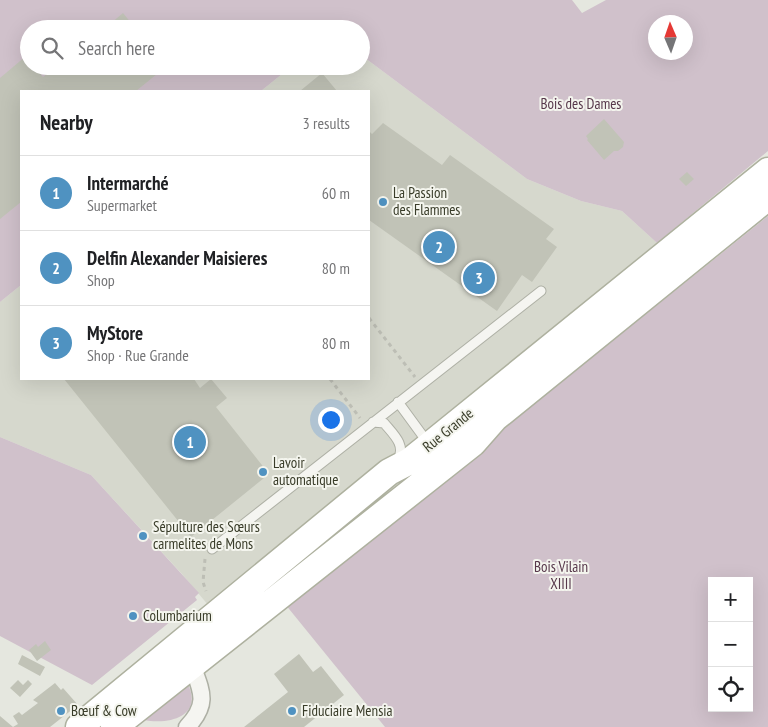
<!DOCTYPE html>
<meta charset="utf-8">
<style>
:root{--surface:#fff;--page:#f2f2f2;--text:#202124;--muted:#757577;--line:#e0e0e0;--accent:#4f92c1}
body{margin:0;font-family:"PT Sans Narrow",sans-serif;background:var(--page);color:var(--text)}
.controls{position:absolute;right:15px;bottom:15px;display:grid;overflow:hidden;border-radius:0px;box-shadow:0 5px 20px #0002}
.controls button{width:45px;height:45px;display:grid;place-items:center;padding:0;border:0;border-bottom:1px solid var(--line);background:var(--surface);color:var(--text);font:25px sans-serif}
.compass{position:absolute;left:648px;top:15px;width:45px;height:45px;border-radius:50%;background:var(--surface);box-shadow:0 5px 20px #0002;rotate:358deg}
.you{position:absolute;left:330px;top:419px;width:18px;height:18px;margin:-12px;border:4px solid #fff;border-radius:50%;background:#1a73e8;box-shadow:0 0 0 8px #1a73e833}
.badge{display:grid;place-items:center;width:32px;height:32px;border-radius:50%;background:var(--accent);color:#fff;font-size:16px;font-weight:700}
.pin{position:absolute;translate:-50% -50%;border:2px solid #fff;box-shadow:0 1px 5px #0006}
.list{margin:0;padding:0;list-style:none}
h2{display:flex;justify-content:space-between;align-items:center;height:65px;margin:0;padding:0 20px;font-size:21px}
h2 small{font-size:16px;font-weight:400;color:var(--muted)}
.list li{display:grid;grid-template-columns:32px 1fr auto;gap:15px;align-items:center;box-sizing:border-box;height:75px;padding:0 20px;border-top:1px solid var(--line)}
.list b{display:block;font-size:19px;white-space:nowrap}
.list p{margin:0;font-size:16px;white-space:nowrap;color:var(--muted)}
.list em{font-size:16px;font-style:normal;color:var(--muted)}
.icon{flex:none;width:28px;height:28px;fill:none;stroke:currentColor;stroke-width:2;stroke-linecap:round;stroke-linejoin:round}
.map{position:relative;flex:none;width:768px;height:727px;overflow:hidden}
.search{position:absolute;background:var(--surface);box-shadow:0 5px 20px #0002;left:20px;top:20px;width:350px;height:55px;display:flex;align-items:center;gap:12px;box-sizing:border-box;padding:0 18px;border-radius:28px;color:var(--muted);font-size:19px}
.panel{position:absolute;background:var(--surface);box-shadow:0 5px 20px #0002;left:20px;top:90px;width:350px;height:290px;border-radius:0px}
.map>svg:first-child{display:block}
.built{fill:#d6d8cd}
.green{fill:#d0c1cb;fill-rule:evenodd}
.building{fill:#c1c3b7}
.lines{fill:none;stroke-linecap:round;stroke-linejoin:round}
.service-casing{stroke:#aeb0a5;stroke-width:11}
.minor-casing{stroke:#aeb0a5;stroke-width:19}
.primary-casing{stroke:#aeb19f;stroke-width:29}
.path{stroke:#bdbeb5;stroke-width:3;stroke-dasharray:4 4;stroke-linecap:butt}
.service{stroke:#f5f5f1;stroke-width:9}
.minor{stroke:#f5f5f1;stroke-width:16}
.primary{stroke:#fff;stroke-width:26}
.poi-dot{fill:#4f92c1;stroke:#f4f5ee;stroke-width:2}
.labels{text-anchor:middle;stroke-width:4;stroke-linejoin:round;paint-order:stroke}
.park-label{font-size:15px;fill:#57384b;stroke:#f4f5ee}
.poi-label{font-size:15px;fill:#393c29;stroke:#f4f5ee;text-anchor:start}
.street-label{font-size:15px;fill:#393c29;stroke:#f4f5ee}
</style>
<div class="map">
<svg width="768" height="727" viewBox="0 0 768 727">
<rect width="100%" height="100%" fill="#e5e7df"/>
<path class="built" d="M361,55L527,179L581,201L622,211L657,243L209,606L182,574L91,475L0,437V302L21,285V379H369V91H261L292,66H361Z"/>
<path class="green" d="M0,0H572L582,13L606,0H768V151L657,243L622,211L581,201L527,179L361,55V29H29V66H292L261,91H21V285L0,302ZM656,22H686V52H656Z
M768,216V727H385L285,604ZM712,581H749V708H712Z
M0,437L91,475L199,593L195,597L197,600L92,685L0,636Z
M185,679C207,715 171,727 139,719Z"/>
<path class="building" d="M123,13L136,29H104Z
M26,56L29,59V66H34L43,77L57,66H167L136,91H21V202L0,219V78Z
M322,73L337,91H300Z
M604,119L624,142L623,147L618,151H614L604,160L587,140L588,139L586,136Z
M383,123L442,165L450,155L554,229L546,239L557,247L532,282L522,275L497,311L369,220V131L372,134Z
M687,172L694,179L686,186L679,179Z
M64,379H194L200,388L211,379L227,398L216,407L269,474L191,537Z
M45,641L51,650L37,661L29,650L36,644L38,647Z
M299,654L313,672L321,666L344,695L304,727H244L288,692L274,674Z
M22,655L45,667L40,676L18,664Z
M18,680L23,685L28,680L32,684L20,697L10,688Z
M55,683L61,690L63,688L78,705L50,727H13L18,724L13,716L19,712L22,715L38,703L33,700Z
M0,716L13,727H0Z"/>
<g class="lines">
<g class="service-casing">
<path id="service" d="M398,402L428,443
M373,422L384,423C394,435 406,445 398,460
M212,549L541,291"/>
</g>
<g class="minor-casing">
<path id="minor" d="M187,727C209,704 202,692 192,665"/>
</g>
<g class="primary-casing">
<path id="primary" d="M79,727L389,472L410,461L430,445L768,171
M114,727L473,443L495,418L768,197"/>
</g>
<path class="path" d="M369,318L415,377
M330,379L360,418
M205,559L203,582L206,591"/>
<use href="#service" class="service"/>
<use href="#minor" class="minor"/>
<use href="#primary" class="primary"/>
</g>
<g class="poi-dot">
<circle cx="383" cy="202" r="5"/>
<circle cx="263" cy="472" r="5"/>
<circle cx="143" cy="536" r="5"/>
<circle cx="133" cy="616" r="5"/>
<circle cx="61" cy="711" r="5"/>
<circle cx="292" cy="711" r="5"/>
</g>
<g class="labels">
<g class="park-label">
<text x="581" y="109">Bois des Dames</text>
<text x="561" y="572">Bois Vilain<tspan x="561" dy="17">XIIII</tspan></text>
</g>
<g class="poi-label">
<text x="393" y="198">La Passion<tspan x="393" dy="17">des Flammes</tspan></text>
<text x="273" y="468">Lavoir<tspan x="273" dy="17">automatique</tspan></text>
<text x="153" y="532">Sépulture des Sœurs<tspan x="153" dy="17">carmelites de Mons</tspan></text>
<text x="143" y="621">Columbarium</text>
<text x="71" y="716">Bœuf &amp; Cow</text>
<text x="302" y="716">Fiduciaire Mensia</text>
</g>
<g class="street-label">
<text transform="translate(448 430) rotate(-39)" y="5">Rue Grande</text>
</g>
</g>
</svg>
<div class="controls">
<button>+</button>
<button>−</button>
<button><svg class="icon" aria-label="locate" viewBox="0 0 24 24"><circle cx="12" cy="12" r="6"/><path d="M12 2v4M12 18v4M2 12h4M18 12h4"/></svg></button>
</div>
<svg class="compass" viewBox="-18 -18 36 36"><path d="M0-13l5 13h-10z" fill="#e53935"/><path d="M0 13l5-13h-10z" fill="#757577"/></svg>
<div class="you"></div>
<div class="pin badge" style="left:190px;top:442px">1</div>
<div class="pin badge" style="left:439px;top:247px">2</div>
<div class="pin badge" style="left:479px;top:278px">3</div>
<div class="search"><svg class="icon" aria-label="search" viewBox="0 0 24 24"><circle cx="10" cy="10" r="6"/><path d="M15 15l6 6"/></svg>Search here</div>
<section class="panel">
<h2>Nearby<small>3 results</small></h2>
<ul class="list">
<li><span class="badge">1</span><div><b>Intermarché</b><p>Supermarket</p></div><em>60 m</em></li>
<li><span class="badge">2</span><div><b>Delfin Alexander Maisieres</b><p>Shop</p></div><em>80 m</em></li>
<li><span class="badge">3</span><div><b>MyStore</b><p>Shop · Rue Grande</p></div><em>80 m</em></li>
</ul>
</section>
</div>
